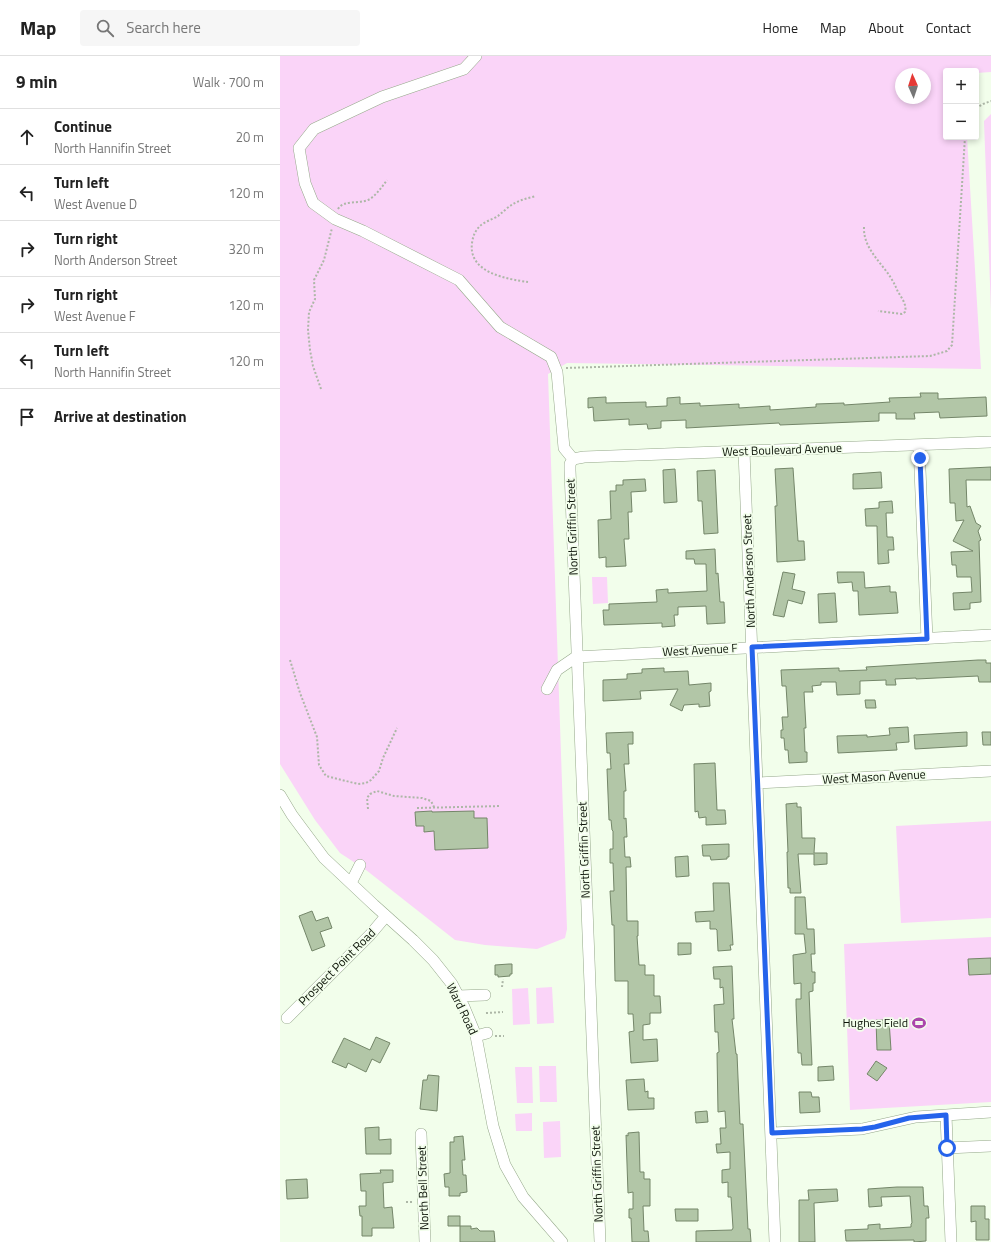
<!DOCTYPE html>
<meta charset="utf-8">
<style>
:root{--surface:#fff;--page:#f6f6f6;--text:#222;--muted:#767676;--line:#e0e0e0}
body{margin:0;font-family:"Titillium Web",sans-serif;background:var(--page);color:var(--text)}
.controls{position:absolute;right:12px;top:12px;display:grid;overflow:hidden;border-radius:4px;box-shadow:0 2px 6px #0003}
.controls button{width:36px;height:36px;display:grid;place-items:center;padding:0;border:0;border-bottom:1px solid var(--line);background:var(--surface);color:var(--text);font:20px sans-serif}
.compass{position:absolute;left:615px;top:12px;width:36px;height:36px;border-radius:50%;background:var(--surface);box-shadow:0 2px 6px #0003;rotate:357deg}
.stop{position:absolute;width:12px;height:12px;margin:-9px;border:3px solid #2563eb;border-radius:50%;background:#fff}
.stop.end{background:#2563eb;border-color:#fff;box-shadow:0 1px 4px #0008}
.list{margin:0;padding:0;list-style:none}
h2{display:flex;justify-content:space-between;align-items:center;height:52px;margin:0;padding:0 16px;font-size:17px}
h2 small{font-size:13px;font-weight:400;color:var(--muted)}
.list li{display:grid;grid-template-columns:26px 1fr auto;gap:12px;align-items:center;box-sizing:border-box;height:56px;padding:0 16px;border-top:1px solid var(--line)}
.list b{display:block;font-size:15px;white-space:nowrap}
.list p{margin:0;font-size:13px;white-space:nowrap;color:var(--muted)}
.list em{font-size:13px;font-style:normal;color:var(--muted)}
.icon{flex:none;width:22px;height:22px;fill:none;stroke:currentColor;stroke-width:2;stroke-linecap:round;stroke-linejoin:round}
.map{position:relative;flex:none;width:711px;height:1186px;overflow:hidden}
header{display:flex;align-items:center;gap:24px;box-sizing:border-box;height:56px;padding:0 20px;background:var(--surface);border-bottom:1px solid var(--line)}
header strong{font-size:19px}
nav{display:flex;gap:22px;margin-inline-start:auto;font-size:14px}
.search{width:280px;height:36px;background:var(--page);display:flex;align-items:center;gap:10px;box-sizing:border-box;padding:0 14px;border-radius:4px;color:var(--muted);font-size:15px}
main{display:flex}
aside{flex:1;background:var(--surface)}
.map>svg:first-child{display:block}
.green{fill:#fad4f8;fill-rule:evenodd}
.building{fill:#b2c6a7;stroke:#748669}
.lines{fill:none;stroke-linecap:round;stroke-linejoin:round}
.minor-casing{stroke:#95a88a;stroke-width:12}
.path{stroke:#adb7a7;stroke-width:2;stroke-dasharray:2 2;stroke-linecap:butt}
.minor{stroke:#fff;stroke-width:11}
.route{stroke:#2563eb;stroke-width:5}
.labels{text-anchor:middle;stroke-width:3.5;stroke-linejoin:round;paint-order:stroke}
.street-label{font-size:12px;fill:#0c1308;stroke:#f2feeb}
.poi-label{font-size:12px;fill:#0c1308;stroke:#f2feeb;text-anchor:end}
</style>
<header>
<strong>Map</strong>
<div class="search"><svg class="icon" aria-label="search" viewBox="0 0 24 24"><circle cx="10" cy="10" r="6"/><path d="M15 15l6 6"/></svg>Search here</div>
<nav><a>Home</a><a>Map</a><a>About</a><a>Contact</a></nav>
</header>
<main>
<aside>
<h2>9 min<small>Walk · 700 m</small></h2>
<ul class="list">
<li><svg class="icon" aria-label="ahead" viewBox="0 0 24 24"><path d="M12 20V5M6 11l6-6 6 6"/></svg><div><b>Continue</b><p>North Hannifin Street</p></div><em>20 m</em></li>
<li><svg class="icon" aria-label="left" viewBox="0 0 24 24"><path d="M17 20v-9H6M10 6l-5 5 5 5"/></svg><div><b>Turn left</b><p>West Avenue D</p></div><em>120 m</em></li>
<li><svg class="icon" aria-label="right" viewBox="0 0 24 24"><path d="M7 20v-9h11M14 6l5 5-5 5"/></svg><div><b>Turn right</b><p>North Anderson Street</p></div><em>320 m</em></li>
<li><svg class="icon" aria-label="right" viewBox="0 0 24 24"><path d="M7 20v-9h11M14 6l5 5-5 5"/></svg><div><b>Turn right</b><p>West Avenue F</p></div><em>120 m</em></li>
<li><svg class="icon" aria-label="left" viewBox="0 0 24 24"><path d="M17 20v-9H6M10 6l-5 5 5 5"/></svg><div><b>Turn left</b><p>North Hannifin Street</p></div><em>120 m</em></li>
<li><svg class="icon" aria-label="arrive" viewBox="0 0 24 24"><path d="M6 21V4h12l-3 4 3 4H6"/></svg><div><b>Arrive at destination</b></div></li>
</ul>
</aside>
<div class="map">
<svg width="711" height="1186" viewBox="0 0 711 1186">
<rect width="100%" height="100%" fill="#f2feeb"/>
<path class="green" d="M0,0H711V16L696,17V15H666V81H687L701,313L287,307L268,318L287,873L285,882L257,893L205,889L175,884L86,814L60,797L35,764L0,708ZM621,18H645V42H621Z
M711,58V255L704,65Z
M312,521H327L328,547L313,548Z
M711,765V862L621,867L616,770Z
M711,881V1046L570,1054L564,888Z
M272,931L274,967L257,968L256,932Z
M248,932L250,968L233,969L232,933Z
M259,1010H276L277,1046H260Z
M235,1011H252L253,1047H237Z
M252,1057V1075H236L235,1058Z
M280,1065L281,1101L264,1102L263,1066Z"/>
<path class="building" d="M640,337H658V343L706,341L707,360L660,362L659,356L634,357L635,363H616V357H599V365L500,369L499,367L406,372V364L381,365V372L368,373L367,368L349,369V363L314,365L313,351L308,352V342L326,341V347L366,346V351L387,350V342L400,341V348L420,347V350L459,348V352L490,350V354L536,351V348L564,347V349L610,346L609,342L641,341Z
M711,411V424H686L687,451L690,450L696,467L701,470L698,475L701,484L699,485L701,546L690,547V553L674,554L673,537L692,536L691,521H677L676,509H672L671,496L693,495L673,485L684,464L676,465L675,447H670L669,413Z
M513,412L518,485H524L525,504L497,506L495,450H497L495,413Z
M395,413L397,446L384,447L383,414Z
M435,414L438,477L424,478L422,445H418L417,415Z
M601,416L602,432L573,433V418Z
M365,423L366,435L351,436L352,456H348L349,483H344L346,510L326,511V501L319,502L318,464L331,463L330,435H336V429H343V424Z
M612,445L613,457H606L607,481H613L614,494H608L609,507L598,508L597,470H586L585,453L599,452V446Z
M435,493L436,518L438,517L440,546H444L445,567L427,568L426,550L398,551V559H394L395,570L382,571V567L324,569L323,554H329V548L377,546L376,534L388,533V537L427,535L426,508H415L414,503H406V495Z
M503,516L515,518L512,533L525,536L522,548L508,544L504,561L493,559Z
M557,516H584L585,532L610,530V536H616L618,557L579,559L578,535H573L572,526L558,527Z
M555,537L557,566L539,567L538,538Z
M698,604H706V607H711V626H699L698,620L636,623V622L615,623L616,629H606V624L580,625V638L557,639L556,626H541V629L532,630L533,636H524L526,672H524L525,696H527V706L509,707L508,694H505L504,682H501V674H503L502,661H508L506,630H502L501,614L559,612V615L587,614L586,611Z
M384,612V616L408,615L409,629L431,627V635L429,636L430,650L419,651V648L404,649L402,655L390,649L398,633L360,635L361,643L323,645V624L347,623V618L362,617V613Z
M585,644H595L596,652H586Z
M628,671L629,686L616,687L617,694L558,697L557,680L587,679V681L610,679L609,672Z
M353,676V688H348L349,708H344L346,735H344V763L346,762L347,781H344L345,801H350L351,811H346L347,865H358V880H357L359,909H365V919H374V940H380L381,957H370V968L363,969V984L377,983L378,1005L351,1007L349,976L354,975L353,958H348V925H335L334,869H332L330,835H334L333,807H330V793H333V775L332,774L331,764H329L327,713H331L330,697H327L326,677Z
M687,676V690L635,693L634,679Z
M702,676H711V689H703Z
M435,707L437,754H445L446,768L426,769V761L419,762L418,755L415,756L414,708Z
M517,747V751H521L522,782H535L534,797H547V808L534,809V798H518L521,837H510V832H508L507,796H508L506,748Z
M152,755V756L194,755V762H207L208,792L155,794L154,775L144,776V770H136L135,756Z
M449,788V801H447V803L431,804L430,800H423L422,789Z
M408,800L409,820L396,821L395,801Z
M433,827H449L453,889H450L451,894L438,895L437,874L436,873H430V865L416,866L415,856L434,855Z
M515,841H525L527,873H534L535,898H531L532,916H535V927H533V935L529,936L532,1009H522L521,997H518L516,949V943H521V927L514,928L513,899L526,897L524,878H515Z
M32,855L36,865L48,861L52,872L40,876L45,890L32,895L19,860Z
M398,887H411V898L398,899Z
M711,902V918L689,919L688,903Z
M229,908H232V918H230V920L218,921V919H215V909Z
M452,910L454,963H452L456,998H457L460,1068H463L468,1173H470L471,1186H416V1175L452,1174L453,1172L451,1141H448V1126L442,1127V1114L450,1113V1096L437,1097L436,1088H441L440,1072H446L445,1055L438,1056L437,997L439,996L438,976H435L434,949L444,948L443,931L440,932V923H434L433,911Z
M596,964H609L611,994H597Z
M96,981L110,987L100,1007L92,1003L86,1016L68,1007L66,1012L52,1006L64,982L90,994Z
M596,1005L607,1012L597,1025L587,1018Z
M553,1010L554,1024L538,1025V1011Z
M148,1019L159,1020L157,1055L140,1053L143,1024H147Z
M364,1023L365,1036L368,1035V1042H374V1053L348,1054L346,1024Z
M519,1036H531L532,1041H539L540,1056L520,1057Z
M427,1055L428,1066L416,1067L415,1056Z
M99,1071V1084L111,1083V1098H86L85,1072Z
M359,1076L360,1116H364V1123H370V1150H363L364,1175H368L369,1186H352L351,1162H349V1153H353V1136L348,1137L346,1079L348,1080V1077Z
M183,1080L185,1104H182L183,1119H186L187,1136L180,1137V1140H169V1131H165L164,1118L170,1117V1086H174V1081Z
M100,1114H113V1126L103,1127L104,1152L112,1151L114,1172H92V1180H82V1160H80L79,1150H86V1135H81L80,1118L101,1117Z
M27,1123L28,1142L7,1143L6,1124Z
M617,1131H643L644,1150H648L649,1162H646V1185L634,1186V1184L566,1185L565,1174L588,1173V1169L600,1168V1173L631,1171V1168L632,1167L630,1140L601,1141L602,1150L589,1151L588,1133Z
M557,1133L558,1145L534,1147L535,1186H519V1144H529L528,1134Z
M691,1150H705V1163H709V1184H696V1165L691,1166Z
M395,1153H418V1165H396Z
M168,1160H180V1170H168Z
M180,1170H191V1173L197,1172L200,1175H214L215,1186H180Z"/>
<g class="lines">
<g class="minor-casing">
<path id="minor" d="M196,0L184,13L102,41L34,73L19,92L25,127L33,147L55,163L83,175L179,224L220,271L271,301L277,316L284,392L293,403
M639,389L647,583
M464,395L495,1186
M293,403L290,408V414L320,1186
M293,403L304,401L711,386
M267,633L277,614L296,601L711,579
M478,727L711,715
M0,739L12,759L44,802L94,849L133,884L153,904L172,928L184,951L196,980L213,1070L225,1109L243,1141L282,1186
M71,827L80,809
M178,940L205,939
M7,962L90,879L106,860
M196,980L207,977
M666,1059L671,1186
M492,1077L582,1073L636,1061L711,1056
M141,1078L145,1186
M667,1092L711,1090"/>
</g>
<path class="path" d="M696,52L703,48L711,45
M58,153C64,143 79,149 90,143C97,138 102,131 107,124
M584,171C583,192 601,206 611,222C614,227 616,231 618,236C622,242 627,249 625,256L622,258L598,255
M248,226C227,223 188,217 192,187C193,180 195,175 200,170C204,166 213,163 218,160C223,156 228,151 233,148C240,144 248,142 256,140
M286,312L650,300L667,295L672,289L685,81
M41,333L33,310L30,294L28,274L29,256L35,243L34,224L44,204L52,172
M10,604L20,637L37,681L39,709L46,720L78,728L86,727L91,724L99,715L103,702L117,672
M137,752L221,750
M88,753L87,742L90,738L97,735L114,740L142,742L151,745L154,751
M222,931L223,923
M206,957L223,956
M215,980H224
M126,1146H134"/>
<use href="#minor" class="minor"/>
</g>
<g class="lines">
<path class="route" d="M640,402L647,583L472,591L492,1077L582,1073L595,1071L629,1062L666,1059L667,1092"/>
</g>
<defs>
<g id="stadium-bare" transform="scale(1.08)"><path d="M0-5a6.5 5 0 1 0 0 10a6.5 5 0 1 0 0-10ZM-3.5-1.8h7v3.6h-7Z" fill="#ab46ab" stroke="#f2feeb" stroke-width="2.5" paint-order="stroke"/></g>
</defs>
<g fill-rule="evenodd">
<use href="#stadium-bare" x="639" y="967"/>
</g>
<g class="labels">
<g class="street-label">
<text transform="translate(502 394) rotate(-2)" y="4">West Boulevard Avenue</text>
<text transform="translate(292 471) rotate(-92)" y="4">North Griffin Street</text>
<text transform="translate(469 515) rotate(-92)" y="4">North Anderson Street</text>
<text transform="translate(420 594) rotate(-3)" y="4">West Avenue F</text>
<text transform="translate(594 721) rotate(-3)" y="4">West Mason Avenue</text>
<text transform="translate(304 794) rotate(-92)" y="4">North Griffin Street</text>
<text transform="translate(57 911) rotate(-45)" y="4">Prospect Point Road</text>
<text transform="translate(182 953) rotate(64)" y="4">Ward Road</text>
<text transform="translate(317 1118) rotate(-92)" y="4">North Griffin Street</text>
<text transform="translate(143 1132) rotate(-92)" y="4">North Bell Street</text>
</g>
<g class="poi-label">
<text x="628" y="971">Hughes Field</text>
</g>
</g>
</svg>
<div class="controls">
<button>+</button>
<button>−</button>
</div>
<svg class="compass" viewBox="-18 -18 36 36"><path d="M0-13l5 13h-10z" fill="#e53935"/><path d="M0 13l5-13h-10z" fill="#767676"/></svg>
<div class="stop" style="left:667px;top:1092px"></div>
<div class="stop end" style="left:640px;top:402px"></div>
</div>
</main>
